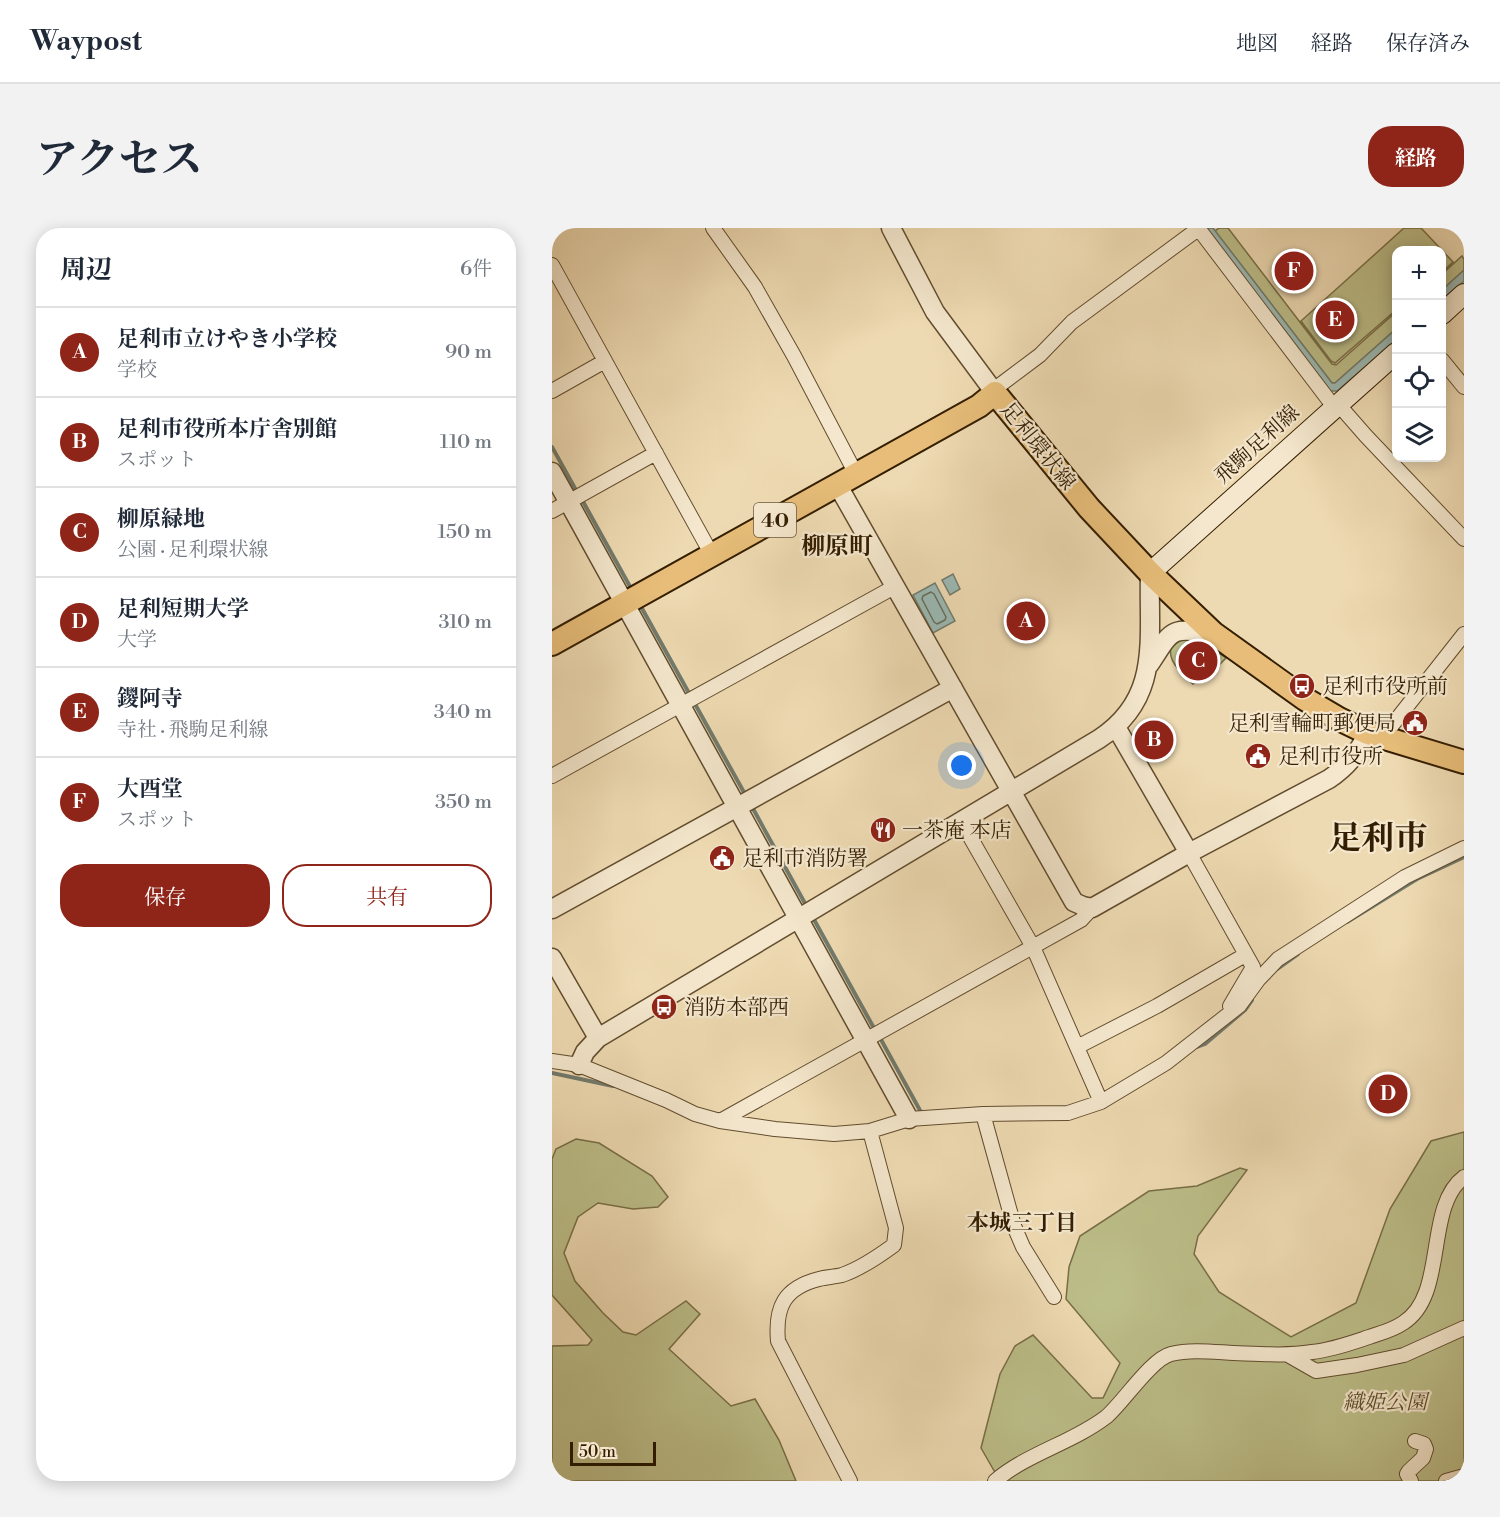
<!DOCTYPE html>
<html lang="ja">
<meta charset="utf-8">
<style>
:root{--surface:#fff;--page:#f2f2f3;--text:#1f2937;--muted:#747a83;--line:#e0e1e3;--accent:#8f2418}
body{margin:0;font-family:"Libre Bodoni","Noto Serif JP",serif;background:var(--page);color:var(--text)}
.controls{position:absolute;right:18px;top:18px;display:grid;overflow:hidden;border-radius:12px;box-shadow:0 3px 15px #0003}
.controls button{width:54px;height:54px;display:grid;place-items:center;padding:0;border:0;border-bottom:2px solid var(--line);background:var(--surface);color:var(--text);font:30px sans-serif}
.scale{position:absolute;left:18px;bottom:15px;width:86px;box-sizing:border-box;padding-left:6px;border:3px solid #341e02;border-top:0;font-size:16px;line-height:21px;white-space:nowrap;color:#341e02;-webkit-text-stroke:4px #f4e7cd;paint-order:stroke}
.you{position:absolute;left:410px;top:538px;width:21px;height:21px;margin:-15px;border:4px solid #fff;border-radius:50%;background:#1a73e8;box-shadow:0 0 0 9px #1a73e833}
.badge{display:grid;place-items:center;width:39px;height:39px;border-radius:50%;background:var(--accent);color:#fff;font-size:20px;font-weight:700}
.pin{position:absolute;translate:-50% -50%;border:3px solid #fff;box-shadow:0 2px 6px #0006}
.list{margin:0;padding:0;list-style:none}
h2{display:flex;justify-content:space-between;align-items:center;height:78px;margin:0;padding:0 24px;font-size:26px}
h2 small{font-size:20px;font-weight:400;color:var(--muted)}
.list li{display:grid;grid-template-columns:39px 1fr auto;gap:18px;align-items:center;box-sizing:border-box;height:90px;padding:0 24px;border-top:2px solid var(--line)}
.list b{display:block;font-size:22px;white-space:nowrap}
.list p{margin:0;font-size:20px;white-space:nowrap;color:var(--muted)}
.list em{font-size:20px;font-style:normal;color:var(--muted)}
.actions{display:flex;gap:12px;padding:18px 24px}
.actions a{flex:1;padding:14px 0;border:2px solid var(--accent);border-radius:24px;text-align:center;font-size:21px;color:var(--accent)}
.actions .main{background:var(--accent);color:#fff}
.icon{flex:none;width:33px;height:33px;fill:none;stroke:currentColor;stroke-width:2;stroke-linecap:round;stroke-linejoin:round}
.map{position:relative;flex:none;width:912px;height:1253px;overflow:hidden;border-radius:24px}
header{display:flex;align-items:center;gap:36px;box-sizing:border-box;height:84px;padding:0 30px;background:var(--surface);border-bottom:2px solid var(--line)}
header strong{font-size:28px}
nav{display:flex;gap:33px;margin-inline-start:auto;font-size:21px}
.intro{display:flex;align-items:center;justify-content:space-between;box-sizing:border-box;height:144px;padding:0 36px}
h1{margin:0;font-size:42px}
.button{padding:15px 27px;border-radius:24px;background:var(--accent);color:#fff;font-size:21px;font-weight:700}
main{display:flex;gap:36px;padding:0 36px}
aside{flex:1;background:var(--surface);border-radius:24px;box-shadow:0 3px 15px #0003}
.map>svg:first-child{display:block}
.green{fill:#bcbe89;stroke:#786e46;stroke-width:1.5}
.water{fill:#9bb9b4;stroke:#727b6d;stroke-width:1.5}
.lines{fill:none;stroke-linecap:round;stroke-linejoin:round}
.shore{stroke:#686c5b;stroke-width:1.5}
.stream{stroke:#727b6d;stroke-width:4}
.minor-casing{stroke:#624d2e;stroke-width:16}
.tertiary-casing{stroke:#624d2e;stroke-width:21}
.secondary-casing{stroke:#341e02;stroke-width:22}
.primary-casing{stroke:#341e02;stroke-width:26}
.minor{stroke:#f4e7cd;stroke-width:14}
.tertiary{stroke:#f4e7cd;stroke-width:18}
.secondary{stroke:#f4e7cd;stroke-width:20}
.primary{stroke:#e7bd79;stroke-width:22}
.labels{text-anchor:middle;stroke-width:4.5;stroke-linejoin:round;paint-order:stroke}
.shield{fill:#f4e7cd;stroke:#6e5a3f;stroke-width:1.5}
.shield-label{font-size:20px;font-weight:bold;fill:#341e02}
.street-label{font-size:21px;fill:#341e02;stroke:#f4e7cd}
.poi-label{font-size:21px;fill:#341e02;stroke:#f4e7cd;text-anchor:start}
.park-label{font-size:21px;font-style:italic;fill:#5d4e2a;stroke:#f4e7cd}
.neighbourhood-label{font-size:22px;font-weight:bold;fill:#341e02;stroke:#f4e7cd}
.quarter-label{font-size:24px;font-weight:bold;fill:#341e02;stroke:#f4e7cd}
.town-label{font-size:33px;font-weight:bold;fill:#341e02;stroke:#f4e7cd}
</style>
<header>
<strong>Waypost</strong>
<nav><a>地図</a><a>経路</a><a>保存済み</a></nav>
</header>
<div class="intro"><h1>アクセス</h1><a class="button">経路</a></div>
<main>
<aside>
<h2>周辺<small>6件</small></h2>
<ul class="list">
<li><span class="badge">A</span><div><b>足利市立けやき小学校</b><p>学校</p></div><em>90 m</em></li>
<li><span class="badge">B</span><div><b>足利市役所本庁舎別館</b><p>スポット</p></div><em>110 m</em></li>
<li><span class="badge">C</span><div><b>柳原緑地</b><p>公園 · 足利環状線</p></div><em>150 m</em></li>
<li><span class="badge">D</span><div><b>足利短期大学</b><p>大学</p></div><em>310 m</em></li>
<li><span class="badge">E</span><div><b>鑁阿寺</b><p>寺社 · 飛駒足利線</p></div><em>340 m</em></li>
<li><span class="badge">F</span><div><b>大酉堂</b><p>スポット</p></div><em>350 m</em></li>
</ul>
<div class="actions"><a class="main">保存</a><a>共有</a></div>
</aside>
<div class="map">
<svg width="912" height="1253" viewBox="0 0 912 1253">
<rect width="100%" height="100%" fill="#eedab2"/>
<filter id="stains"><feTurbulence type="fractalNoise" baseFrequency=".00333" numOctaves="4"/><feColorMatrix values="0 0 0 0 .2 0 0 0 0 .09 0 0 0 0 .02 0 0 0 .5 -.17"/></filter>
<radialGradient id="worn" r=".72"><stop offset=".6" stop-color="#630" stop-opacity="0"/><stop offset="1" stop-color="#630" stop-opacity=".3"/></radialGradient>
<path class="green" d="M667,0H676L780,136L784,137L844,84V101L783,155H780L663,3Z
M852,0H869L901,34L890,44V22H844V82L783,135L779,133L749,93Z
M910,28L912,31V42L890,62V46Z
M625,410L647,412L674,430L663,441L641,456C628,443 608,428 625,410Z
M912,904V1253H448L429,1220L448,1146L463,1118L481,1107L540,1170H551L568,1135L514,1071L517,1039L528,1008L597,963L645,958L688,940L695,942L646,1008L642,1026L667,1064L739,1109L804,1075L838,981L879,913Z
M24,911L47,915L100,948L116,969L106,979L81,981L46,975L26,989L12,1025L23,1053L51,1085L71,1104L84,1107L134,1073L148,1086L117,1121L179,1178L203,1171L227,1212L244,1253H0V1118L36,1117L40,1112L0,1067V931L4,921Z"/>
<path class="water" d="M650,0H661L780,155H783L844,101V112L785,163H777Z
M912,42V53L890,72V62Z
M401,346L408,361L398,367L390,352Z
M383,355L403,393L381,405L361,367Z"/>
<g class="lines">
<path class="shore" d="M379,364L382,366L394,389L393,392L385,396L382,394L370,371L371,368Z"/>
<path class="stream" d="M0,219L25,264
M29,270L81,364
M87,375L194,568
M199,577L255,679
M260,688L323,802
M795,694L865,651L912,629
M725,741L746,726
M327,808L370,886
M645,819L653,816L693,782L700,772
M0,845L61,858"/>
<g class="minor-casing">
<path id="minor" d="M161,0L203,59L242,128L304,246
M646,0L782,179
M0,37L160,327
M890,132L912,159
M0,163L53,133
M443,165L448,157L488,127L520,94L646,1
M786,176L814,208L912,311
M0,283L104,225
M830,510L912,406
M0,548L344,358
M409,593L481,719L549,874
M637,625L701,739L678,778
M525,819L605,778L693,727
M0,833L27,837L114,872L143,886L168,893L223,901L282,906L318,903L357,891L431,886L516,885L549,874L614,835L687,778L706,752L726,731L853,649L912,620
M431,886L462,998L471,1019L502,1069
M168,893L529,692L540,680
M736,1127L764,1143L805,1137L852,1127L912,1100
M298,1253L226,1113C223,1079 232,1060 267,1051C274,1049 282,1049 290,1047C308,1041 327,1028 342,1017L344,1000L318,903
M443,1253C476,1225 520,1215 554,1189C570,1176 599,1131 619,1126C639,1121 662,1124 682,1125C708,1126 734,1128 760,1124C780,1122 799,1115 817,1109C829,1105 841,1102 851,1095C896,1067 872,979 912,949
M859,1253L855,1246L857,1243L871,1230L874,1221L872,1216L863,1213
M894,1253L912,1248"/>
</g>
<g class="tertiary-casing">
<path id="tertiary" d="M339,0L383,84L443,165
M0,244L357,891
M285,256L522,674L531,678L540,680L637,625L777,551C795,539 806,525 816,505
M597,437C621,401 617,399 661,405
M564,499L637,625
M0,681L401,460
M0,730L46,810
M27,837L33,824L46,810L547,511C610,470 596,411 598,345"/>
</g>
<g class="secondary-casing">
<path id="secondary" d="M890,86L912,66
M598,345L844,125"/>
</g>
<g class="primary-casing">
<path id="primary" d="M0,416L427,178L443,165L537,280L598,345L661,405L753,471L787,491L816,505L912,534"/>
</g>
<use href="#minor" class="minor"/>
<use href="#tertiary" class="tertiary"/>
<use href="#secondary" class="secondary"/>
<use href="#primary" class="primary"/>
</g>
<defs>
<g id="bus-disc" transform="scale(1.35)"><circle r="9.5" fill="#8f2418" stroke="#f4e7cd"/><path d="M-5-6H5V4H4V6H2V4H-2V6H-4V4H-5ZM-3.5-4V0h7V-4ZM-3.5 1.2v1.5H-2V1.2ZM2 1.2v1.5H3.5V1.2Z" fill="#fff"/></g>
<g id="civic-disc" transform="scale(1.35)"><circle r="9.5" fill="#8f2418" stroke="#f4e7cd"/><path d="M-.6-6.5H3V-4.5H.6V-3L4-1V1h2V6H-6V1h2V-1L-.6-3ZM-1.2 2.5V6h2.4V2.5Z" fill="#fff"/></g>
<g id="restaurant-disc" transform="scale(1.35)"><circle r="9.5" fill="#8f2418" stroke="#f4e7cd"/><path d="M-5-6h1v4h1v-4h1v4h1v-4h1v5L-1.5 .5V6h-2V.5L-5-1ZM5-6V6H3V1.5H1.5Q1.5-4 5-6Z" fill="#fff"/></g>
</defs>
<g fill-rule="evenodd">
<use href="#bus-disc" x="750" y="458"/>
<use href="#civic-disc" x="863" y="495"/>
<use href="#civic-disc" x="706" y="528"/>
<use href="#restaurant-disc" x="331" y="602"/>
<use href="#civic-disc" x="170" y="630"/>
<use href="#bus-disc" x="112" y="779"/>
</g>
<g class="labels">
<rect class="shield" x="202" y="275" width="42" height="34" rx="4.5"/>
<g class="shield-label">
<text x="223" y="299">40</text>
</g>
<g class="street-label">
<text transform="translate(705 216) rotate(-42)" y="7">飛駒足利線</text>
<text transform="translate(486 218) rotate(51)" y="7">足利環状線</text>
</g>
<g class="poi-label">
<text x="770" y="465">足利市役所前</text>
<text x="844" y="502" text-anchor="end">足利雪輪町郵便局</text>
<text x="726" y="535">足利市役所</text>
<text x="350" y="609">一茶庵 本店</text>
<text x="190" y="637">足利市消防署</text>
<text x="132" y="786">消防本部西</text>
</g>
<g class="park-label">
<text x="833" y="1181">織姫公園</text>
</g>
<g class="neighbourhood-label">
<text x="470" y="1002">本城三丁目</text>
</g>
<g class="quarter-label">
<text x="285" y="326">柳原町</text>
</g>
<g class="town-label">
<text x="826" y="621">足利市</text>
</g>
</g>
<rect width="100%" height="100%" filter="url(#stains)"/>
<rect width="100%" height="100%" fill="url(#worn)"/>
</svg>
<div class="controls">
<button>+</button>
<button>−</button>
<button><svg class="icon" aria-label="locate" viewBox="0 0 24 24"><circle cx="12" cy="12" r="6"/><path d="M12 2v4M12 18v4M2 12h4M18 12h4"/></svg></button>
<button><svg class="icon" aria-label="layers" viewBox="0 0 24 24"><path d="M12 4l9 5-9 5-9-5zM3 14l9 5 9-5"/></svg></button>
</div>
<div class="scale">50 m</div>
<div class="you"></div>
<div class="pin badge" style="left:474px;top:393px">A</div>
<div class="pin badge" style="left:602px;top:512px">B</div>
<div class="pin badge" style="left:646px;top:433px">C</div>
<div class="pin badge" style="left:836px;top:866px">D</div>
<div class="pin badge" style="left:783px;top:92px">E</div>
<div class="pin badge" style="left:742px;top:43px">F</div>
</div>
</main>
